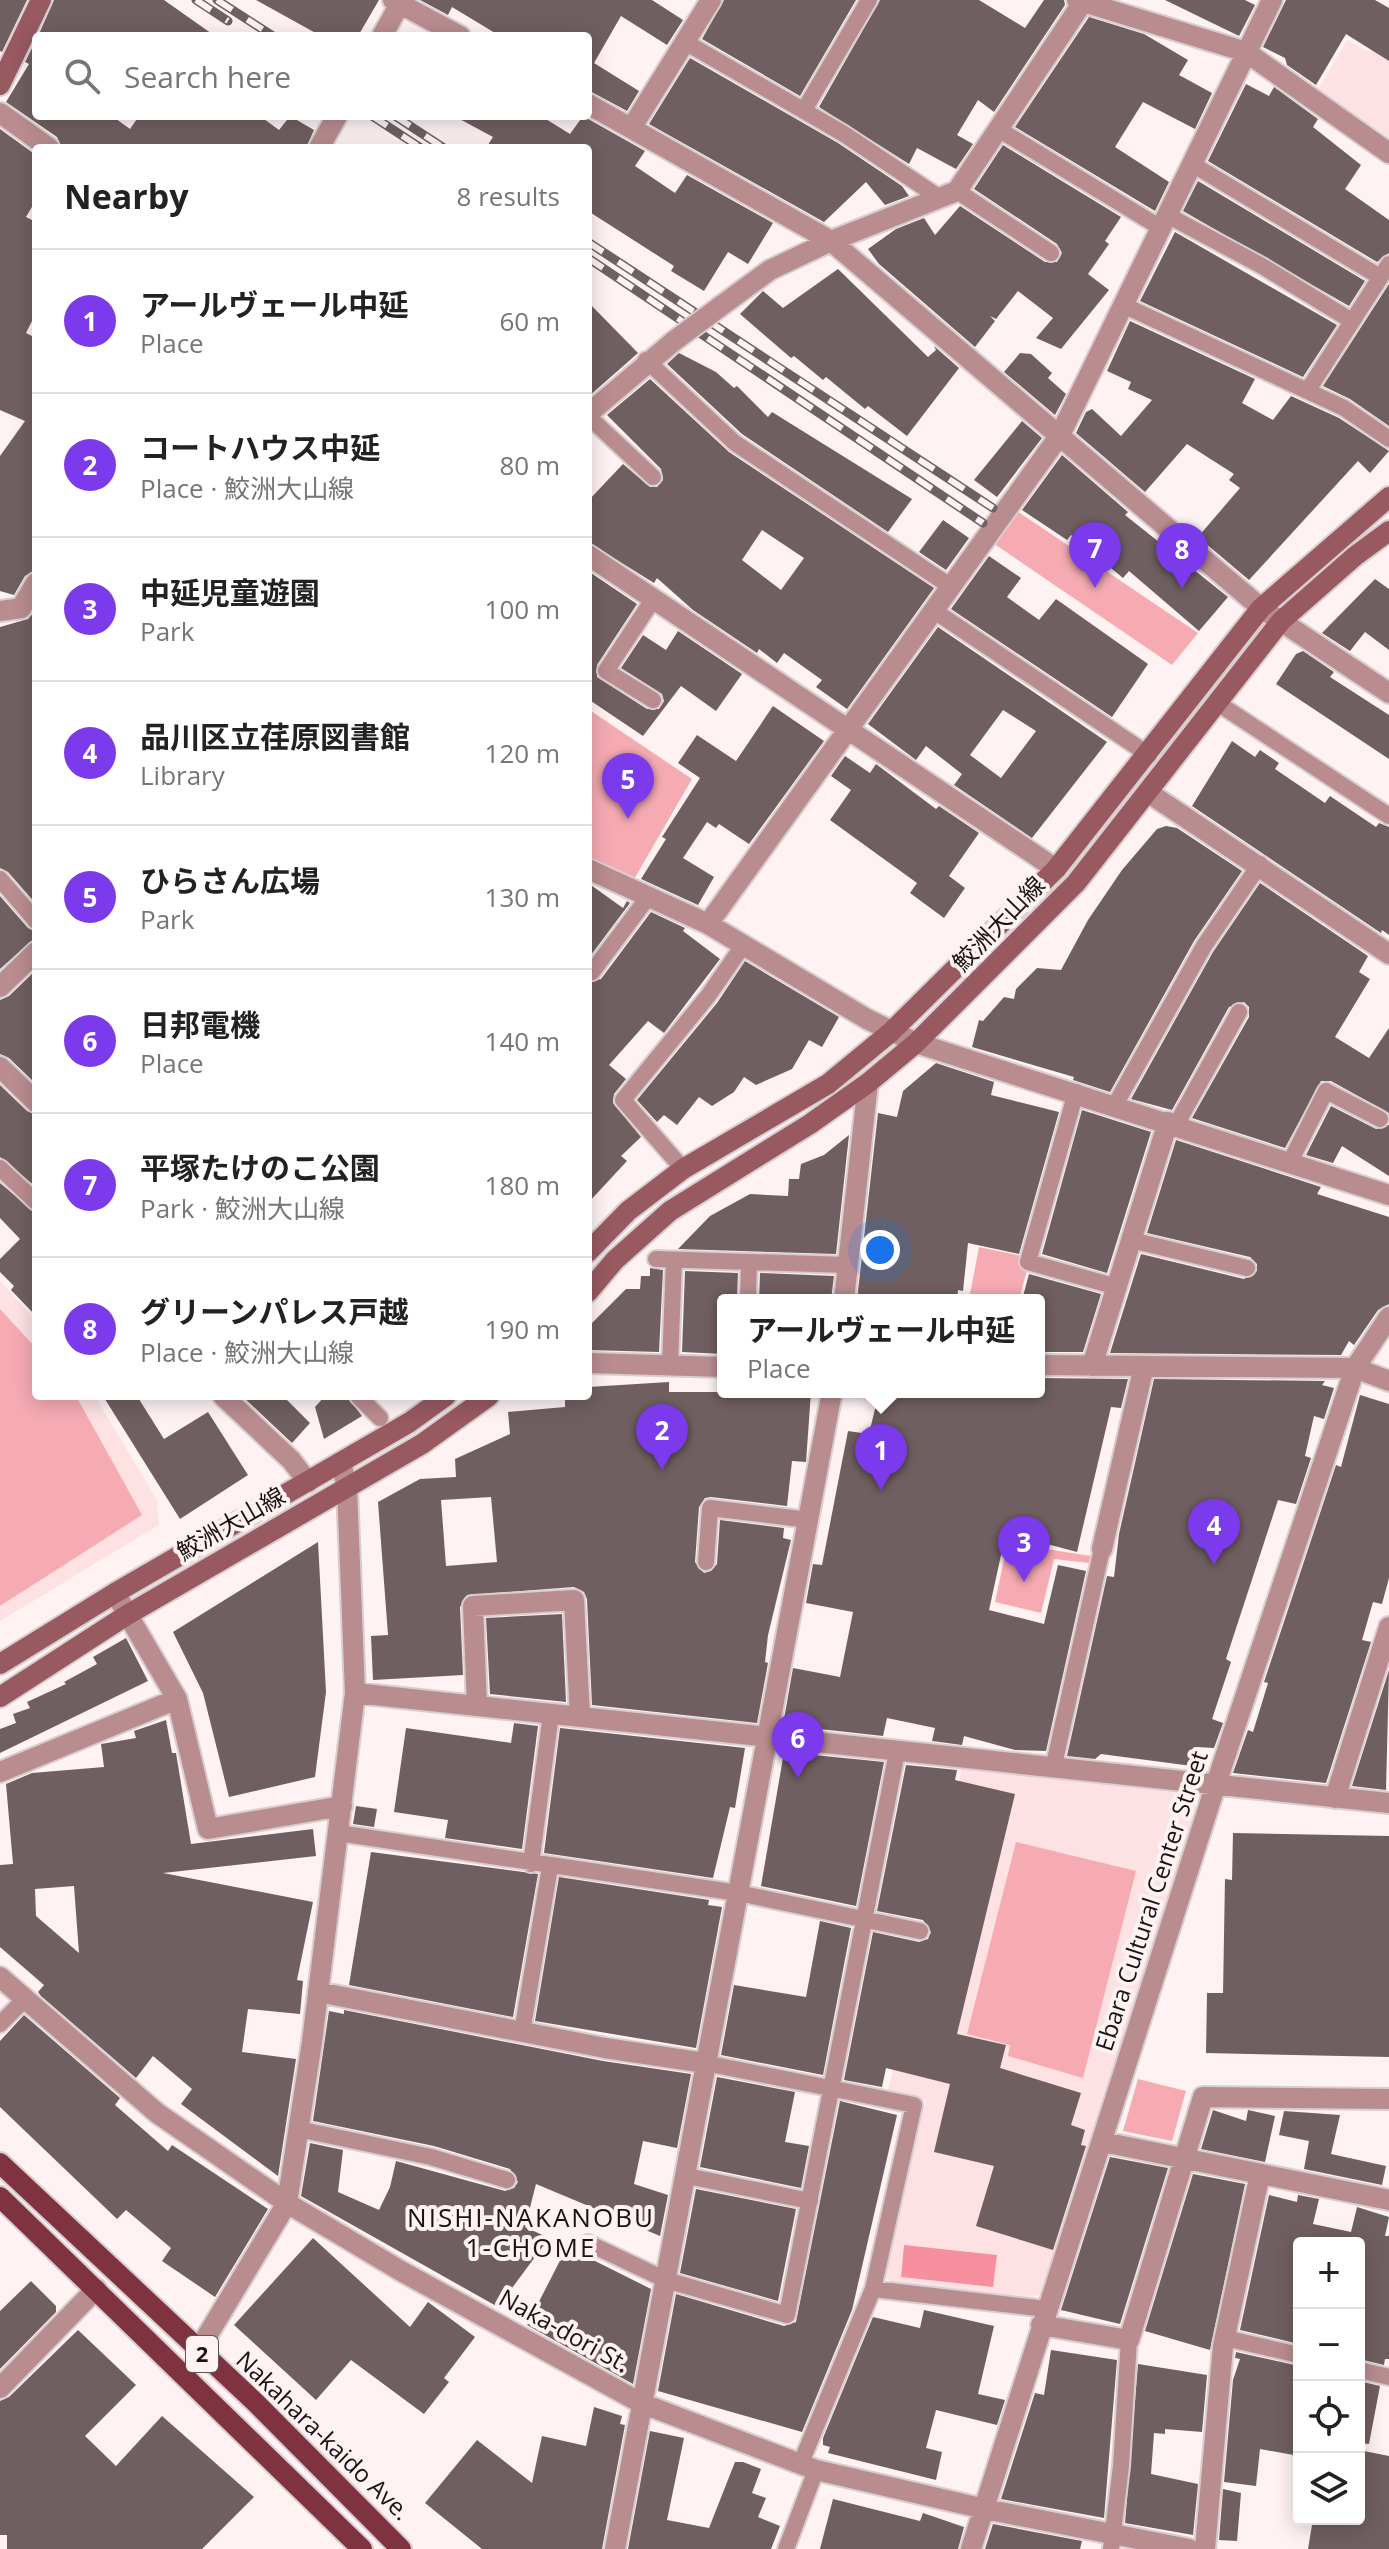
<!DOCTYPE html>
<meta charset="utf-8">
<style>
:root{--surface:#fff;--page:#f2f2f2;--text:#222;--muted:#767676;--line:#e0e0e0;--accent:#7c3aed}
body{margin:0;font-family:"Open Sans","Noto Sans JP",sans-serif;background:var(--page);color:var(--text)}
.controls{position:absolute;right:24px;bottom:24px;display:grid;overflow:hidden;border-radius:8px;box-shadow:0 4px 20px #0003}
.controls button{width:72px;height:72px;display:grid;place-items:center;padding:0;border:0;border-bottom:2px solid var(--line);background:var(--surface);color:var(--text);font:40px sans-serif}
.you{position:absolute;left:880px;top:1250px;width:28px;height:28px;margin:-20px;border:6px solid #fff;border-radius:50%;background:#1a73e8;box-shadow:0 0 0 12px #1a73e833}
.badge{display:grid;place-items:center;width:52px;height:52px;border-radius:50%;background:var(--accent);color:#fff;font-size:26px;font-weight:700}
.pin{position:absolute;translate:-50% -66px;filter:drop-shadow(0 2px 4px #0008)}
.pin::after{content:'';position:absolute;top:42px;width:28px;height:24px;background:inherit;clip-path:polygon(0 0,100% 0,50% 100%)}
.popup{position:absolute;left:717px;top:1294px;width:328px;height:104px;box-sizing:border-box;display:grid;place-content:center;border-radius:8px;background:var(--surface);filter:drop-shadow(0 2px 6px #0005);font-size:26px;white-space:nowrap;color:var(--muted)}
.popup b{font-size:30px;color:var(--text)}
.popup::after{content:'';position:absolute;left:50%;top:100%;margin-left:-16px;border:16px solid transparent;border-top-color:var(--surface)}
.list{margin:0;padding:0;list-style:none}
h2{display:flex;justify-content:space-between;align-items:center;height:104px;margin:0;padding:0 32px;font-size:34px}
h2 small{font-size:26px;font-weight:400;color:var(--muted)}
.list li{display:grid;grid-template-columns:52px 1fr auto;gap:24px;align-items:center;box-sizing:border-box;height:144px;padding:0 32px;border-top:2px solid var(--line)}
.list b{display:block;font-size:30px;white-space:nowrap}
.list p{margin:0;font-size:26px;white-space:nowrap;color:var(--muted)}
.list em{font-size:26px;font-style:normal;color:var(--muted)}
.icon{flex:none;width:44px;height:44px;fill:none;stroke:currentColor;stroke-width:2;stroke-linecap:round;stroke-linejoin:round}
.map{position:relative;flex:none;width:1389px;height:2549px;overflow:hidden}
.search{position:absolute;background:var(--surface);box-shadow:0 4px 20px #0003;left:32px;top:32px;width:560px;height:88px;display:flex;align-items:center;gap:20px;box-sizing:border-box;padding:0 28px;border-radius:8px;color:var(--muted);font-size:30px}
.panel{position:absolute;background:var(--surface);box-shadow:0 4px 20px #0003;left:32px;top:144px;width:560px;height:1256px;border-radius:8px}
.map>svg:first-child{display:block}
.built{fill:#fde1e3}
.green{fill:#f6abb3}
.water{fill:#f7909e}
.building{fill:#705f60;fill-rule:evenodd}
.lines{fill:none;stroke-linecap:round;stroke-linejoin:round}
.lane-casing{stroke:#d9cecf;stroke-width:20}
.street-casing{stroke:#d9cecf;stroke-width:24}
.secondary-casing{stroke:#d9cecf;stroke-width:24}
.primary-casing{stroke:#d9cecf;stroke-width:24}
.lane{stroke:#b98c90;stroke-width:16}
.street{stroke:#b98c90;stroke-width:20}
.secondary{stroke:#985961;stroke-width:20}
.primary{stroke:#7f3340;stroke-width:20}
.rail-casing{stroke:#6b6363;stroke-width:9}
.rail{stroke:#fef2f3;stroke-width:6;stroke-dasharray:18;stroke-linecap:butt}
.street-bridge-casing{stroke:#d9cecf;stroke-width:24;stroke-linecap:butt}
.street-bridge{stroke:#b98c90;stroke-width:20}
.labels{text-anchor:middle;stroke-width:8;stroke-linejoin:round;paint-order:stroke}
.shield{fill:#fef2f3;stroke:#5e5656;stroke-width:2}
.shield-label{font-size:22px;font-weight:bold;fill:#191313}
.street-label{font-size:24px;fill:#191313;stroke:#fef2f3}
.neighbourhood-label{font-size:26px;letter-spacing:2px;fill:#191313;stroke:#fef2f3}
</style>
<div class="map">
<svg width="1389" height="2549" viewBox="0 0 1389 2549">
<rect width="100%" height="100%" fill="#fef2f3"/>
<path class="built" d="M1389,24V138L1319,88L1347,40L1370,52Z
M0,1281L36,1321V1396H95L157,1500L159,1525L0,1621Z
M962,1769L1189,1794L1196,1807L1043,2293L1032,2297L891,2281L884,2277L926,2100L888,2091Z"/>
<path class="green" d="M1017,511L1198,633L1172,665L993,543Z
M588,709L692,779L633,881L588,859Z
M979,1247L1026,1257L1027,1270L1019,1300H969Z
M0,1309L36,1348V1396H76L142,1515L0,1606Z
M1020,1545L1091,1556L1089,1563L1054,1559L1041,1613L995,1602L1006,1550L1017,1551Z
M1016,1842L1136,1871L1083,2078L1008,2056L1010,2045L967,2034Z
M1138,2079L1186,2091L1172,2141L1123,2131Z"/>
<path class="water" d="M904,2245L997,2255L993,2287L901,2277Z"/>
<path class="building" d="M0,0H27L2,52L0,51Z
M54,0H164L215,36H38Z
M256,0H379L358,36H321Z
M420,0H652L683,20L667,45L621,16L594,63L639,91L627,111L588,90V36H500L452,7L448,15Z
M724,0H856L800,96L702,39Z
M880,0H979L1025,28L1044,0H1064L1065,5L994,112L978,100L957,135L973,144L956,169L917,148L909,164L819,107Z
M1165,0H1245L1255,5L1239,36Z
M1286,0H1375L1389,8V61L1346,34L1316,85L1287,65L1285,58L1263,47Z
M1089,17L1144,34L1188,60L1179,75L1212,93L1195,129L1143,102L1115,147L1169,182L1155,211L1015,127Z
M36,40V116H112L130,129L139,116H260L279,130L290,116L314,130L306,148H62L57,137L6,102L29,64L25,62Z
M690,58L838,143L902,186L909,196L885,205L866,182L824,222L649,124Z
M1246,84L1269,96L1274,87L1318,119L1313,127L1361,165L1345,189L1389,220V253L1377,262L1208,161Z
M454,116H541L570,134L583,116L645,151L635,166L675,193L687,175L773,223L748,264L728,252L704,291L671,271L674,266L588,211V148H486L493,137Z
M0,129L36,155V200L26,217L36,222V313L26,333L36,338V570L25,576L14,595L0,591V456L25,421L0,410Z
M1003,145L1121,217L1105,241L1109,244L1088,274L1109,290L1061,349L1036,338L1053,318L1018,291L996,319L990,316L995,321L975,347L879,264L868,249L896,229L924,218L935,235L960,206L1045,262H1057L1062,253L1057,244L974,189Z
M1198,181L1365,281L1349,306L1183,211Z
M1175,232L1337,325L1303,377L1140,301Z
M838,269L928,357L936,350L934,346L959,368L907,436L868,406L865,409L826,377L823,380L794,356L791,358L740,314L763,291L783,308Z
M1389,284V426L1350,399L1323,386Z
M588,302L638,353L588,397Z
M1130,321L1255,379L1242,403L1273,420L1291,396L1339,418L1389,451L1370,473L1358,461L1249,580L1198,537L1240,488L1229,480L1234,474L1187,444L1145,492L1076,433L1086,412L1092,409L1121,436L1152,400L1128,389L1131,382L1107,371Z
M679,353L716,372L734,388L737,386L768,417L772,412L912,499L888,532L742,434L667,364Z
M1020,353L1031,354L1052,373L1048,378L1066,394L1055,415L1004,372Z
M650,379L729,452L934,588L847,709L816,687L822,680L784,653L777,663L759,649L757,653L693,610L657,578L654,583L588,542V501L623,464L650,487H657L663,480L661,469L607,415ZM762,530L804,558L781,590L742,560Z
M1022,421L1042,438L997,497L974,480Z
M1062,455L1128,512L1125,515L1228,597L1199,631L1129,571L1123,578L1071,535L1067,540L1022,510Z
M943,520L969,538L946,570L919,552Z
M989,556L1021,578L1007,597L1039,620L1056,599L1148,664L1112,717L951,609Z
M588,571L637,604L597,665V677L647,709H659L664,701L662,694L621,668L643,635L666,650L678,631L742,674L716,711L681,686L643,736L588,699Z
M1375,579L1389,589V650L1365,632L1350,651L1322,633Z
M36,610V904L8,872L0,868V627L28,619Z
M938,627L1107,742L1032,838L954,785L962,774L926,746L916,760L868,724ZM1003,710L1036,731L1001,778L970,755Z
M1303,651L1334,672L1330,677L1389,715V759L1276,684L1296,654Z
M773,706L824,741L749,844L719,824L716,828L707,822L683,858L714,877L698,905L641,879L666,839L662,837L700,778L678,763L697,735L736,761Z
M1232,741L1255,757L1260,750L1279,763L1275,769L1325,803L1330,796L1376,827L1379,823L1389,827V935L1382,930L1381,933L1192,806Z
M845,756L870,773L876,764L936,809L939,806L979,833L949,876L965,888L944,918L910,893L917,883L830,820L851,790L831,776Z
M1166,826L1177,828L1242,871L1194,941L1110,1092L1073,1080L1074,1077L972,1047L979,1020L983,1021L1004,997L1014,999L1016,989L1037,968L1061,970L1088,920L1122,870L1157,829Z
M588,883L623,908L627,901L630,903L588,959Z
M1260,883L1368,956L1359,972L1370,979L1335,1037L1369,1058L1389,1028V1113L1331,1081H1321L1285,1148L1192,1118L1249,1017V1007L1244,1002L1229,1007L1172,1110L1131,1099L1213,952Z
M0,896L28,928L36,932V937L0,969Z
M651,912L685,928L683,931L720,959L664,1033L648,1021L609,1065L626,1079L614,1094L613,1103L641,1137L621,1156L627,1161L588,1203V982L601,979Z
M745,961L839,1017L822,1047L809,1040L792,1069L756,1085L744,1077L734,1092L712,1106L699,1097L677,1125L664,1115L657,1122L637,1100L717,1003Z
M36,970V1084L9,1058L0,1054V1000L9,996Z
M936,1063L994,1082L991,1095L1059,1112L1019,1254L968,1243L963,1291L958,1290L957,1300H857L878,1113L897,1117L903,1091Z
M0,1085L27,1111L36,1115V1187L0,1157Z
M1331,1106L1376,1129L1389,1125V1176L1342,1146L1333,1163L1306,1155Z
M1082,1110L1151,1132L1107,1273L1042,1254Z
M849,1135L836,1254L678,1249L710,1216L750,1194L788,1196L789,1179H799L801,1164L824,1155Z
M1176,1140L1321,1187L1317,1194L1389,1217V1304L1378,1310L1354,1345L1349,1341L1341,1355L1110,1353L1141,1254L1244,1279L1257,1271V1264L1250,1257L1147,1233Z
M0,1183L36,1213V1316L11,1290L14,1286L0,1272V1259L20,1239L0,1218Z
M650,1268L663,1270L659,1352L588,1350V1327L626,1289H640L641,1276H650Z
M685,1271L738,1273L737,1300H723V1354L682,1352Z
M760,1273L834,1276L831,1300H759Z
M1029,1274L1101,1294L1083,1352H1039V1300H1022Z
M1039,1378L1128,1379L1121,1408L1111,1407L1077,1552L1017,1536L1014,1549L1003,1546L989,1610L1044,1624L1058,1565L1086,1571L1046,1751L1015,1750L964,1736L962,1745L932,1741L935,1728L887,1718L883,1736L783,1725L793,1668L840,1677L853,1612L806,1603L813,1564L822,1565L848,1431L869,1434L879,1392H1039Z
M1154,1379L1325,1381L1322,1385L1334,1388L1324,1419L1314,1416L1305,1456L1311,1458L1296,1504L1278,1500L1226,1659L1231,1662L1212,1719L1223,1723L1214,1748L1197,1747L1192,1766L1101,1754L1095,1759L1067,1756L1107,1576L1114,1577L1119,1534Z
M669,1382V1392H811L806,1462L792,1461L787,1506L711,1497L705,1498L699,1507L695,1562L704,1573L711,1571L717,1564L720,1520L784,1528L783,1538L791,1540L768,1635L765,1662L768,1663L757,1723L592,1705L587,1599L584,1592L574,1587L467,1595L460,1607L463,1675L373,1680L371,1636L388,1635L378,1502L420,1479L456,1477L455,1459L510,1434L508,1412L565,1407V1396H588V1387ZM491,1497L497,1562L446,1566L441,1500Z
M1360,1395L1389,1404V1578L1382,1604L1373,1602L1362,1640L1371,1642L1326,1783L1233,1773L1248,1730L1253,1732L1268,1683L1264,1682L1336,1465L1341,1467Z
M103,1396H137L164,1439L208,1412L248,1475L180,1519Z
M242,1396H283L310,1423L292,1443Z
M325,1396H347L362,1416L324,1439L315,1407Z
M318,1542L326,1692L315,1777L229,1797L203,1693L173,1632Z
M562,1614L566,1702L490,1694L486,1618Z
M126,1638L148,1681L0,1753V1729L16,1723L13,1714L30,1708L27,1702L66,1684L64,1682L97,1664L93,1657Z
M1389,1670L1386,1790L1352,1786Z
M166,1720L172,1753H176L191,1844L313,1829L316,1856L163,1873L313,1902L297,1980L303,1981L300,2014L248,2009L242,2052L296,2059L278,2176L181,2104L192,2089L153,2056L136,2078L41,1996L38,1992L44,1985L0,1947V1865L13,1864L6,1784L32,1773L104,1767L101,1744L136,1738L134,1731ZM74,1886L79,1953L36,1916L35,1889Z
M514,1723L538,1726L522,1849L445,1838L448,1820L394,1812L406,1728L511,1743Z
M560,1728L745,1748L735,1808L730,1807L713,1878L544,1853Z
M784,1752L884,1762L856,1906L761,1886Z
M906,1765L957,1770L955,1780L1015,1794L957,2034L1006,2045L1000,2068L1081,2093L1071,2125L1085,2130L1081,2145L1086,2146L1053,2250L976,2226L994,2166L934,2152L950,2084L886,2068L882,2087L844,2080L873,1932L919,1942L928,1939L931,1932L923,1920L877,1911Z
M356,1806L377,1809L374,1827L353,1824Z
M1233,1833L1389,1836V2057L1206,2053L1207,1993H1223L1225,1879L1232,1880Z
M371,1852L538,1874L513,2017L349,1985Z
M559,1877L709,1900L708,1905L722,1907L696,2048L535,2021Z
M820,1921L851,1928L823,2075L721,2055L734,1985L806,1997Z
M344,2010L603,2061L691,2074L677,2148L643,2141L634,2184L668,2195L660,2236L536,2184L525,2227L549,2238L498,2307L301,2196L310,2143L343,2150L338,2192L379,2210L390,2187L396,2161L505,2191L514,2188L518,2182L510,2169L434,2146L313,2121L329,2011L344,2014Z
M24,2015L120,2098L115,2105L168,2151L172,2145L268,2209L215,2297L162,2261L171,2248L126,2210L117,2219L0,2107V2041Z
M717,2077L795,2092L785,2142L809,2146L801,2188L700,2167Z
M840,2101L897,2115L852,2310L802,2432L658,2391L676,2294L784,2326L796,2322Z
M1213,2110L1246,2121L1248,2110L1275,2116L1265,2162L1201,2149Z
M1284,2111L1340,2115L1331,2154L1386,2166L1382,2185L1304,2169L1309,2141L1279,2135Z
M1110,2157L1168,2168L1120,2324L1061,2310Z
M1193,2174L1245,2184L1210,2350L1145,2331Z
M696,2189L796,2209L778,2301L680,2273Z
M1269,2195L1297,2202L1298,2195L1319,2199L1313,2224L1351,2232L1357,2207L1389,2217L1385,2236H1389V2359H1385L1384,2365L1359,2359V2243H1299V2344L1240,2330Z
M313,2238L410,2327L428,2302L475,2337L444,2378L449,2382L424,2414L351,2360L316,2400L234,2325Z
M567,2247L651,2289L633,2384L527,2325Z
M31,2281L56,2306V2312L0,2369V2311Z
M924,2310L994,2326L978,2394L1005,2400L997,2425L936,2410L926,2448L942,2452L936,2480L828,2453L830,2447L823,2445V2438L873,2317L920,2328Z
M78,2330L136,2385L85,2436L116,2466L162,2416L254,2497L202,2549H7V2535H0V2401L9,2397Z
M1051,2350L1117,2360L1104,2518L1001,2499L1035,2393L1044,2395Z
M1236,2352L1299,2366V2456L1260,2449L1256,2486L1224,2482L1233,2380L1240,2359L1235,2358Z
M1138,2364L1207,2375L1202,2432L1165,2429V2434L1154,2433L1151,2474L1198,2484L1193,2535L1125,2523Z
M1359,2381L1380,2386L1369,2444L1359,2443Z
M594,2407L622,2416L620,2424L625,2425L602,2549H482L425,2503L477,2440L532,2483L542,2436L586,2446Z
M650,2431L684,2438L667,2520L709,2528L735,2462H743L761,2469L752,2493L766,2498L758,2517L780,2526L771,2549H628Z
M1359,2450L1389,2456V2549H1308L1313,2519H1359Z
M1223,2489L1241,2493L1237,2541L1219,2540Z
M833,2499L920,2521L923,2513L964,2527L958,2549H820Z
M993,2524L1082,2541L1080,2549H985Z"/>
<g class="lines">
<g class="lane-casing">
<path id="lane" d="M685,42L844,134L940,198
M804,110L869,0
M998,129L1161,228
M1192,164L1380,277
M957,191L1051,253
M1167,215L1262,266L1352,321
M1123,305L1344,408L1389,439
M646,360L735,443L950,586
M1308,390L1389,264
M588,416L653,477
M933,610L1149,755
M653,700L606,671L654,598
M1219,704L1389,816
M0,879L36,921
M592,972L649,896
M1076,1092L1028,1262L1117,1287
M1115,1105L1204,946L1260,864
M1176,1125L1239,1012
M1290,1162L1326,1091L1380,1119
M0,1168L36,1202
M683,1169L623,1100L708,996L742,947
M1131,1240L1247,1268
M656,1259L847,1265
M748,1300L749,1262
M670,1365L674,1260
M358,1396L380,1418
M706,1562L710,1508L809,1520
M1053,1769L1102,1549
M338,1833L738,1893L920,1931
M531,1864L551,1714
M0,2024L24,2000
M522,2032L550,1867
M705,2063L914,2105L873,2289L1046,2309
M298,2129L431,2157L507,2180
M687,2176L810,2201
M588,2243L666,2280L787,2315L897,1752
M1225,2338L1299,2355
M1359,2370L1389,2377
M800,2465L873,2289
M786,2549L816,2470
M1111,2549L1121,2466L1129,2340"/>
</g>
<g class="street-casing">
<path id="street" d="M393,0L460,36
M1077,0L1246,52L1389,153
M382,36L402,0
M588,104L831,241L1261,608L1389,693
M0,113L49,148
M632,127L711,0
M319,148L337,116
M721,306L770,270L831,241L957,191L1083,2
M588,414L674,341
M588,555L1056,869
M0,611L21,608L36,583
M1149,793L1389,954
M588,869L708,924L867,1019L916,1043L1389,1195
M708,924L1060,435L1272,0
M0,987L36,952
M0,1067L36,1102
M844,1300L868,1083
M588,1363L723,1367
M1039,1365L1355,1368L1389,1381
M1092,1366L1168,1122
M223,1396L291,1460L308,1482
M1102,1549L1144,1366
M115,1593L177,1699L208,1829L342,1806
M355,1693L1389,1803
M477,1706L473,1606L574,1600L580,1717
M0,1772L177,1699
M1335,1798L1389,1627
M0,1977L157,2113L287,2203L401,2271L641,2403L816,2470L985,2509L1189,2549
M318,1992L605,2048L705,2063
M1103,2142L1389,2200
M1041,2325L1129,2340L1203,2097L1389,2099
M198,2351L287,2203L312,2042L355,1693L347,1487L341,1463
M0,2388L96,2289
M615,2549L832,1392
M971,2549L1215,1787L1355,1368L1389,1317
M1205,2549L1223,2346L1260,2174"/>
</g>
<g class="secondary-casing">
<path id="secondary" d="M0,85L41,0
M588,1252L628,1211L683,1169L828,1084L891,1032L1056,869L1261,608L1389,497
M588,1292L615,1260L670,1211L810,1124L868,1083L916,1043L1076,883L1281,621L1355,556L1389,531
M0,1664L115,1593L410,1422L446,1396
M0,1697L127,1615L422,1444L489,1396"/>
</g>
<g class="primary-casing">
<path id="primary" d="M0,2163L256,2403L401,2549
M0,2197L362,2549"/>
</g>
<use href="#lane" class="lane"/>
<use href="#street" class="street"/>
<use href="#secondary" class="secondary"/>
<use href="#primary" class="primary"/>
<g class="rail-casing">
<path id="rail" d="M196,0L228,21
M217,0L273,36
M372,116L421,148
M395,116L444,148
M588,242L993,508
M588,258L983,523"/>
</g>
<use href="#rail" class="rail"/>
<g class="street-bridge-casing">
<path id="street-bridge" d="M674,341L721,306"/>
</g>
<use href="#street-bridge" class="street-bridge"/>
</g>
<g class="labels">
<rect class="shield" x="186" y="2336" width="32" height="36" rx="6"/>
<g class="shield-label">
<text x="202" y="2362">2</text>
</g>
<g class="street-label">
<text transform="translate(999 924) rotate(-46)" y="8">鮫洲大山線</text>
<text transform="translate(231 1524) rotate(-30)" y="8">鮫洲大山線</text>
<text transform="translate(1152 1901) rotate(-72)" y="8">Ebara Cultural Center Street</text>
<text transform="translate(564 2331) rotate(29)" y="8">Naka-dori St.</text>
<text transform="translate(323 2436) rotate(44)" y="8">Nakahara-kaido Ave.</text>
</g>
<g class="neighbourhood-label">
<text x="531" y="2227">NISHI-NAKANOBU<tspan x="531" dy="30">1-CHOME</tspan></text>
</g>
</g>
</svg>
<div class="controls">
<button>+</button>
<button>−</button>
<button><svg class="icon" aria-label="locate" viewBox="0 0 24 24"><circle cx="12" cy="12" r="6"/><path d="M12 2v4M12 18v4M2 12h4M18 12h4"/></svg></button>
<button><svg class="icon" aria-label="layers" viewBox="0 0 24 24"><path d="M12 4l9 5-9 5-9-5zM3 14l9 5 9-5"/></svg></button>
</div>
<div class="you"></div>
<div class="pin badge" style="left:881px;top:1490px">1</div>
<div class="popup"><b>アールヴェール中延</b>Place</div>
<div class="pin badge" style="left:662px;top:1470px">2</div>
<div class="pin badge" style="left:1024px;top:1582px">3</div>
<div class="pin badge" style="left:1214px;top:1565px">4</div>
<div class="pin badge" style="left:628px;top:819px">5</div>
<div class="pin badge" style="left:798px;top:1778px">6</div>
<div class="pin badge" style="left:1095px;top:588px">7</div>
<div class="pin badge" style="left:1182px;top:589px">8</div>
<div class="search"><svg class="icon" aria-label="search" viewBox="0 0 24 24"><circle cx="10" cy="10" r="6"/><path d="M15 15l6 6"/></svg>Search here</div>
<section class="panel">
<h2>Nearby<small>8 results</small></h2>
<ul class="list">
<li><span class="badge">1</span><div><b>アールヴェール中延</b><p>Place</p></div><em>60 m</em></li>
<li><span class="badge">2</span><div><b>コートハウス中延</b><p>Place · 鮫洲大山線</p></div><em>80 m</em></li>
<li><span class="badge">3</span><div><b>中延児童遊園</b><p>Park</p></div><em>100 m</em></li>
<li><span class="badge">4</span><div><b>品川区立荏原図書館</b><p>Library</p></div><em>120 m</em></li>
<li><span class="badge">5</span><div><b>ひらさん広場</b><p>Park</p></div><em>130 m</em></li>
<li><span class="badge">6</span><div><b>日邦電機</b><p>Place</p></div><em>140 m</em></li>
<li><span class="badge">7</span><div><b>平塚たけのこ公園</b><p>Park · 鮫洲大山線</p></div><em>180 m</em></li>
<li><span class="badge">8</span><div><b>グリーンパレス戸越</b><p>Place · 鮫洲大山線</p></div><em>190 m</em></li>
</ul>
</section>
</div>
